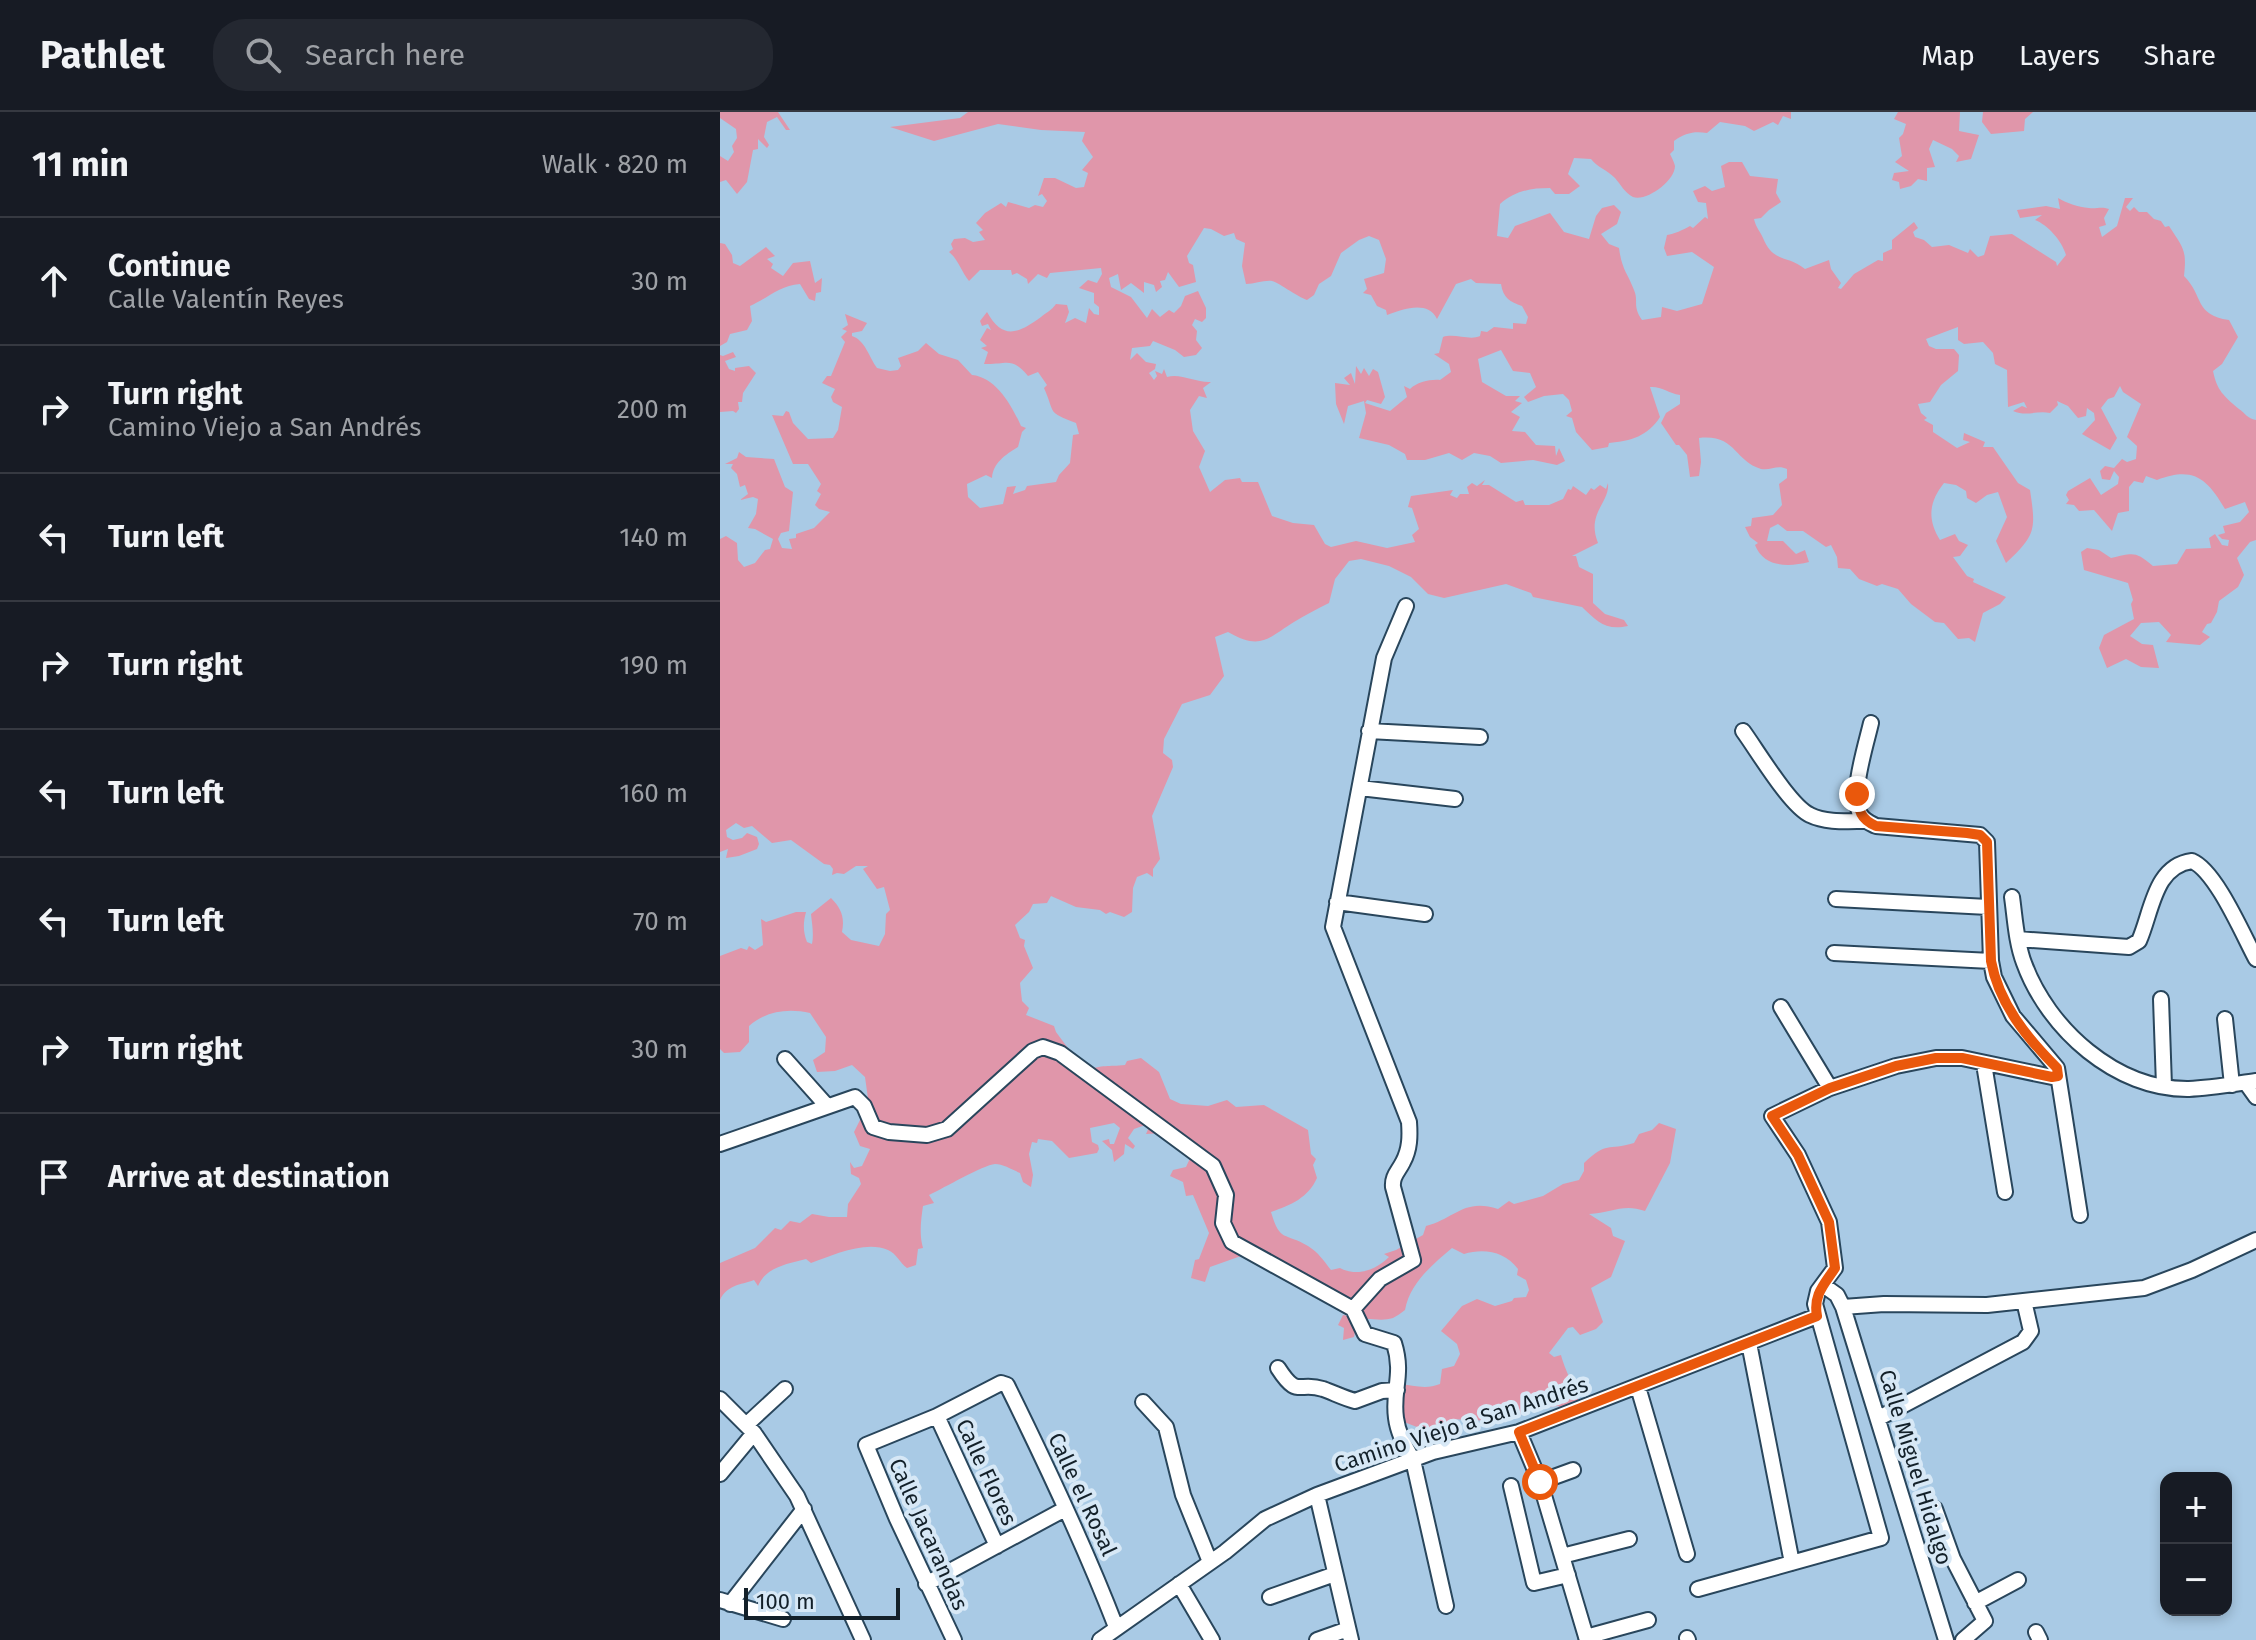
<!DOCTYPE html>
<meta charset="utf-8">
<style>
:root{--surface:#171b24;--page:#242831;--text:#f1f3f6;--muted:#9ea1a6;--line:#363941}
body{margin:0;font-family:"Fira Sans",sans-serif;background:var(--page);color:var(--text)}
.controls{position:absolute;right:24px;bottom:24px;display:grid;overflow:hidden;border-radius:16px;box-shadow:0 4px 12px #0003}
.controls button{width:72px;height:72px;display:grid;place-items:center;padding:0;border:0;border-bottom:2px solid var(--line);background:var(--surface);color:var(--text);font:40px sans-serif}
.scale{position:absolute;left:24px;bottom:20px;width:156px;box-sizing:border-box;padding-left:8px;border:4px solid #132029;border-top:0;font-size:22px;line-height:28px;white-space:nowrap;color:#132029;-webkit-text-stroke:6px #d7e8f6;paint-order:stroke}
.stop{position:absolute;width:24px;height:24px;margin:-18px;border:6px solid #ea580c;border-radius:50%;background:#fff}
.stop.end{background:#ea580c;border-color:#fff;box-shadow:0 2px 8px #0008}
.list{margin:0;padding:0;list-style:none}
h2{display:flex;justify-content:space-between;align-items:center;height:104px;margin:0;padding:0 32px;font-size:34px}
h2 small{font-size:26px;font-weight:400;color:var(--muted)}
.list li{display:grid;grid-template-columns:52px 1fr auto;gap:24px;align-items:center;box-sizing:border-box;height:128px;padding:0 32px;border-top:2px solid var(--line)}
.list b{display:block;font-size:30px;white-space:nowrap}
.list p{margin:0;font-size:26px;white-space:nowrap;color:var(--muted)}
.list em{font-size:26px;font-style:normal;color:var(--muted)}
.icon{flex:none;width:44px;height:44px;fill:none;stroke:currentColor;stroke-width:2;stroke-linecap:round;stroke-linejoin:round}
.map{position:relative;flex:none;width:1536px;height:1528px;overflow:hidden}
header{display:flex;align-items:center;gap:48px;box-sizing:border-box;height:112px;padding:0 40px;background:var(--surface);border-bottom:2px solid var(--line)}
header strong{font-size:38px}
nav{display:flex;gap:44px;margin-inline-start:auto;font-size:28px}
.search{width:560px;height:72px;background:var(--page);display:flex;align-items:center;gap:20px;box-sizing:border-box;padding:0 28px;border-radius:32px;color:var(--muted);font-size:30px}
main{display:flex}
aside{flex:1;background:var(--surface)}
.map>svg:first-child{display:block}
.green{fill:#e096aa}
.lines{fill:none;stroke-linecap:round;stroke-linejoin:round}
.minor-casing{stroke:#29465c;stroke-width:18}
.minor{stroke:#fff;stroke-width:14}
.route{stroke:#ea580c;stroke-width:10}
.labels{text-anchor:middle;stroke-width:8;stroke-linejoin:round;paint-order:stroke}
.street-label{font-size:22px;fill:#132029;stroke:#d7e8f6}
</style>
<header>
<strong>Pathlet</strong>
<div class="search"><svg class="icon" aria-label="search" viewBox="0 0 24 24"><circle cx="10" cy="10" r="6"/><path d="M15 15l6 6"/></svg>Search here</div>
<nav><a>Map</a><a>Layers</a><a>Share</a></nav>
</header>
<main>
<aside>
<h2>11 min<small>Walk · 820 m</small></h2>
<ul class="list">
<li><svg class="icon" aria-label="ahead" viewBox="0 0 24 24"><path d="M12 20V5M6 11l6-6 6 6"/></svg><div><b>Continue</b><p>Calle Valentín Reyes</p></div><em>30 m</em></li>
<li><svg class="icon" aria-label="right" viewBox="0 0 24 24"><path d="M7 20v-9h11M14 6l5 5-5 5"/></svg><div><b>Turn right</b><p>Camino Viejo a San Andrés</p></div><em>200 m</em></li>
<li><svg class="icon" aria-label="left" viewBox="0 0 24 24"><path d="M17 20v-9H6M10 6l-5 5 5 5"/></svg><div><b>Turn left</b></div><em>140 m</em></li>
<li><svg class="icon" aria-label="right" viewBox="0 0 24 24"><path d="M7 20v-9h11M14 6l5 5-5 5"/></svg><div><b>Turn right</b></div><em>190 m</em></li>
<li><svg class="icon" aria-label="left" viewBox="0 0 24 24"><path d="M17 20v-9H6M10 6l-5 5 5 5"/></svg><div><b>Turn left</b></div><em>160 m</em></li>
<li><svg class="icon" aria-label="left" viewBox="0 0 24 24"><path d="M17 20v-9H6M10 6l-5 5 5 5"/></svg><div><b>Turn left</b></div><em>70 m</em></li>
<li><svg class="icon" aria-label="right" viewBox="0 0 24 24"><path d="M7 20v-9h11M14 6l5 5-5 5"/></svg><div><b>Turn right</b></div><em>30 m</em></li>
<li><svg class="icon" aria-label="arrive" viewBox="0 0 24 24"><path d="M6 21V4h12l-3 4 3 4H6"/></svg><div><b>Arrive at destination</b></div></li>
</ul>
</aside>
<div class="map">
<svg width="1536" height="1528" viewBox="0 0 1536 1528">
<rect width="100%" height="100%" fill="#a9cae5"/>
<path class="green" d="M0,0H58L70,18H66L57,5L47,10L44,25L49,33L47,36L38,27V37L33,38L27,70L17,82L6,68L0,70V44L8,49L14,40L12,34L17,26L16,17L0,6Z
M248,0H1071V7L1063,4L1058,13L1053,10L1034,19L1025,14L1000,10L987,21C974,19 965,21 954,29V38L950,42C952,46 954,50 955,54C955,69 926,90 913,85C905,81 901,73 895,66C887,58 877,55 871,47L854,46L848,62L860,74L849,82H835L830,76C810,76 795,79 780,92L777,124L788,126L795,114L830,101L844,120L869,127L876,104L882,96L894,93L901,100L897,112L881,122L889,132L899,136C902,158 907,160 914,178C919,190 912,193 922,208L941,205L942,195L957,199L982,192L994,155L972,140L947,144L944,136L947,123C954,122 963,118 970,114L973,116L985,105L988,107L986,91L978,90L973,79L985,74L992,79L1005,75L1001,54L1009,50H1022L1030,64L1058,67L1056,81L1061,90L1049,98L1041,106L1034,107C1036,116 1040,119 1043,126C1054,152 1067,142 1085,157L1109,148L1111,157L1121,171L1118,176L1121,177L1134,162L1158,148L1163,149V141L1172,137V128L1194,110L1198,116L1193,120L1195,125L1204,128L1212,135L1229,133L1248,141L1250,137L1258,145L1264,143L1270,124L1292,122L1336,150L1337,154L1346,143C1342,129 1328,113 1315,108L1322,103L1300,106L1297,98L1326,94L1340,97L1338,86C1346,91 1358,95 1369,96C1377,97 1381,94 1389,97L1384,106L1386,113L1379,115L1382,125L1397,114L1405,86H1413L1406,95L1410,99L1414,95L1419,100H1427L1434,107L1441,109L1445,115L1449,114C1463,136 1467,137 1464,164C1484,184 1474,203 1509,208L1518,225L1502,252L1493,259C1497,279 1504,284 1519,297C1526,302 1527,306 1536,308V428L1530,430L1517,446L1524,463L1518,475L1499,489L1497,500L1491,511L1487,512L1482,520L1490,525L1480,533L1446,530L1451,523L1439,510L1421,511L1410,524L1422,532L1433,533L1439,556L1421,555L1406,547L1387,556L1379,536L1384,523L1414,507L1411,492L1413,488L1408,471L1364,458L1361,440L1367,436L1379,438L1391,446C1414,441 1415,439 1433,454L1457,452L1466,437L1491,436L1489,426L1495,422L1502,433L1508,434L1509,428L1502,427L1498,423L1505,421L1503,414L1520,410L1529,400L1525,390L1505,397C1487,367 1474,354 1437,368L1426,364L1423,371L1414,369L1409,375V399L1398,401L1392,419L1374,398L1359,399L1354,393L1346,392L1349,388L1346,383L1348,379L1370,366L1381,383L1398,372L1399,365L1394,359L1390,368L1382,367L1380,359L1385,354L1394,356L1402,347L1407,350L1416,347L1417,334L1407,325L1421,292L1403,280L1400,274L1394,285L1388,287L1381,296L1397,326L1390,338L1362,322L1375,308L1374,301L1367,296L1366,304L1358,306L1348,294L1337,289L1338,293L1330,301C1317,298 1307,305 1293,299L1302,294L1307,296L1304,290L1288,295L1287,258L1275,252L1273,241L1263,230L1244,232L1238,228V215L1206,227L1209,234L1216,237H1234L1239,243L1238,259L1221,273L1210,290L1198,292L1201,301L1207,306L1204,308L1213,313V320L1237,336L1250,330L1243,328L1244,321L1265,330L1263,335H1273L1298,371L1310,378C1316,418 1316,423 1286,451L1276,429L1287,405L1278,380L1267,383L1256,391L1247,386L1246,379L1236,373L1224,371C1209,390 1207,407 1220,428L1235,422L1239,429L1248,433L1240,444L1233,445L1247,464L1254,467L1253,470L1286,485L1280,492L1263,501L1255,530L1249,526L1238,527L1224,511L1215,510L1191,492L1178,477L1162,472L1157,474L1139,467L1130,457L1118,456L1117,445L1111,433L1106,435L1083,419H1067L1058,412L1050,416L1047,429H1063L1076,442L1085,438L1089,450C1069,455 1044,456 1035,433L1038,431L1030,425L1025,415L1031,414L1032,406L1053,403L1062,393L1059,372L1067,366V357C1057,352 1051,359 1041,357C1014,349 1016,322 979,326L981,350L979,364L970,365L967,343L959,333H956L941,311L946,301L960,292V283C948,281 941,274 930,275L940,305C928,324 911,329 889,331L888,335L872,338L856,320L852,306L846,304L852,299L849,288L843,282L824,284L808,290L804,285L816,275L810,261L793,259L781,238L758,247L762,270L786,284H800L795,289L802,291L791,300L800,305L792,319L805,320L816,333L835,334L836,344L839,336L845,349L837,353L813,348L781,351L770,344L754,341L742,348L729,341L705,348H687L685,342L669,333L639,326L646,301L644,289L628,294L624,312L616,292L615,271L630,273L624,266L631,261L635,272L636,254L641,262L644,256L649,264L653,257L658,260L665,285L661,292L647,288L645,291L670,299L687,285L684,274L690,277C697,270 711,267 720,268L731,260L729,252L714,242L719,241L723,225C735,221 750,229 760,224L761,219L767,220L774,215L793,217V211L806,212L808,205L802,194C790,190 783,186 781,172L756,171L751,167L736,172L717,207C708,188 683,197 667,203L666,198L657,194L651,183L643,181L647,177L644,167L664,161L666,147L659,128L649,124L639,128L621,141L611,164L599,172L594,183L587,188C578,185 556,169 552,169C544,168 535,172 526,172L522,154L525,131L516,127L514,121L504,124L491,117L484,116L467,144L469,151L473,153L476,170L459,175L448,160L445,168L440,169L442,175L436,180L434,173L424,170V181L411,171L401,178L398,162L389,166L391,175L411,185L427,206L432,197L440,205L449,198L454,201L461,194L465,184L478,179L486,196V206L482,210L475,207L472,213L477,219L476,228L482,236L476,243L464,245L455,238L433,229L430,234L412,236L410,248L417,241L426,250L436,252L435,257L429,261L434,268L437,264L435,259L442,262L444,257L447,265C461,261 476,271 491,270L483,276L487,286L479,284L470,298L473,319L485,339L479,355L490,380L505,368L520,366L522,370H538L552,404L573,411L594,413L605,432L611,435L636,429L667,436L695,430L692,423L699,417L692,396L688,395L691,384L733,378L730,383L737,386L740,382H749L747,375L752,371L757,374L765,368L762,373H769L796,390L803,388L805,393H829L843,387L848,377L851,378L853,374L866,383L871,376L874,378L880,373L886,377L888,371C890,391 866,401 878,431L852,444H856L859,455L873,462V491L885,502L904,508L908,514C885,519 877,509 862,495L813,485L811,481L786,472L724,486L708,482L691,465L669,454L641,447L629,449L615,467L609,491C597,497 585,503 574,510C548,526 541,539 508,520L495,525L504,564L490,583L462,592L444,627L443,641L452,648L453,655L432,704L440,747L433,757V765L427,761L417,765L413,776L412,800L404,805L390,800L386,802L380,798L356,795L331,784L327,791L313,792L309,800L295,813L300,826L305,828L304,834L313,856L300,871L302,889L309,896L306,903L334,914L336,920L365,959C383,952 388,955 405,953L407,949L421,946L439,960L450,987L461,992L488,994L507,988L516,995L544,993L588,1018L591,1042L596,1047L593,1053L597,1066C588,1086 571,1093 551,1100C560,1131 565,1120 588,1134C598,1140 604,1149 611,1158L620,1156C637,1165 656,1158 669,1145L664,1142L676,1138L703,1123L706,1114C735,1107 743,1086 778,1097L789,1089L794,1092L823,1084L843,1072L859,1068L864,1059V1051C887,1029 887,1039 914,1031L919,1022L932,1018L939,1011L956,1017L950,1051L925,1099C903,1091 892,1101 869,1102L891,1116L893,1124L905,1129L891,1165L871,1176L883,1210L876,1217L860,1223L853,1215L848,1216L829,1241L834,1245L841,1243C843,1251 851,1272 857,1278H867L857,1285L863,1297H843L838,1294L804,1298L803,1302L771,1309L731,1307L718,1320H710L684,1310L679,1272C694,1273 705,1278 720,1272L722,1257L734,1254L740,1242L737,1232L721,1219L742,1194L757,1187L775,1194L792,1189L794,1186L806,1185L809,1178L806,1168L797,1163L798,1157C785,1139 763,1136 744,1142L732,1136C712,1153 690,1171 685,1198C681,1201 677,1204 673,1206C657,1211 644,1202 630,1212L636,1215L634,1225L623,1228L624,1216L618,1213L623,1203L628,1204L631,1199L590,1170L583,1161L521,1144L490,1155L485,1170L471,1166L475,1148L479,1147L489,1121L473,1083L466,1084L463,1070L450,1064L453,1058L466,1055L472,1042L443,1021L426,1022L431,1011L414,1017L408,1026L415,1034L413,1037L405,1032L404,1042L394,1050L392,1038L382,1029L389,1027L390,1032H394L400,1016L394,1011L370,1016L372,1030L378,1033L379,1037L377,1041L349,1046L332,1029L318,1027L317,1031L312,1030L309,1042L313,1063L311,1075L303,1070L300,1061C293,1058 283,1052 275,1052C263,1053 224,1076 209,1083L214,1091L203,1094C201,1108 199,1122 203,1136L198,1137L196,1153L187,1156C180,1151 177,1142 168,1138C146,1128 113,1143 91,1151L86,1147C67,1152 46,1155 38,1174L34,1168C20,1173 7,1173 0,1188V1151L35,1136L55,1116L61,1118L70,1109L80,1111L92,1102L109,1105H127L128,1092L141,1072L139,1066L131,1062L130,1050L134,1056L142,1054L150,1037L140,1034L134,1020L140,1008L150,1001L145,965L132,953L115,959L97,960L93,948L105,940L106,925L90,901C68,896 46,899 29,914V930L20,940L4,941L0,937V844L21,836L27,838L29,834L35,838L43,833L41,807L46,810L76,800H86C83,811 83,820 87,830L92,832C94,822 92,812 91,802L111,786C121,796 125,805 122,820L131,828L159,834L165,822L166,802L170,798L164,775L157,777L143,757L148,754H136L124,762L117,761L112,763L113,757L110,753L104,752L71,728L52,731L32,714L24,716L16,711L6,718L7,725L13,728L22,726L27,721L37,725L39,732L37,737L19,744L6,746L8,737L0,740V427L6,424L17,431L18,448L24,455L35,451L45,438L50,437L53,427L35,417L28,416L36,402L38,387L33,385L20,388L28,382L25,373L20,375L17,362L11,356L13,352H5L17,346L19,340L26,345L54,347L65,375L73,380L69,419L61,421L58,427L62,436L72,437L69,427L76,426V422L94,416L110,400L99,397L95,393L101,382L97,379L101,372L88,352H73L52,303L63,304L66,299L69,300L73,311L88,327L113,326L118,318L122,295L113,290L111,285L115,277L102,271L107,264H111L125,230L121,225L127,219L122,217L128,213L125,202L147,211L142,219L132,221V224C145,228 149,245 157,256L170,259L178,258L181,254L178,246L198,239L206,231L219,242L238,248L252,263C276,265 292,294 301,314L306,316L302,320L298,335C285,343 273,351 272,366L266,363L247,372L248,385L260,396L283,392L287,375L296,374L293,382L305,378L307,374L336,370L339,363L350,351L353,323L359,322L356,311C326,299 336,303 324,276L327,273L318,260L308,264C291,244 287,253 264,252L268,240L261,236L267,234L260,228L267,216L271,218L268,212L262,214L260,209L267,200C283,229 299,221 321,205C327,200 331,199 336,192L347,193L349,200L345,211L355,206L366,211L369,196L374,202L379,203V195L374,191V181L359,176L368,168L377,171L382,162L381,156L330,161L327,166L318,162L308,172L307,167L297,161L292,163L291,158H260L249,169C241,159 238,147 229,140L233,137L231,132L234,127L245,126L253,130L265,128L259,120L263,118L256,111L265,101L281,91L286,95L288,90L309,96L315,93L323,95L327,89L322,82L318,84L324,66H335L356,76L364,75L368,61L362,58L373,45L362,29L365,20L321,18L278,12L214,29L170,15L240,6Z
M1178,0H1240L1239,19L1259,23L1251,47L1236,50L1239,44L1232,37L1213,28L1209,37L1215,55L1207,56V69L1198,67L1191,74L1180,77L1179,70L1172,68L1174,61L1189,59L1175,50L1182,44L1179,26L1183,22L1186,12L1174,7Z
M1263,0H1313L1305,7L1304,19L1271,22L1262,10Z
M0,131L5,132L12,143L13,151L20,154L46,135L55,144L47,147L53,152L51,156L63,164L73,151L90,149L95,171L102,166L101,180L96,181L95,189L89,187L80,172C59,174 48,186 30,194L32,209L27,218L10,222L7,230L0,234Z
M13,240L16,245L5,249L9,257L15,259V256L29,254L36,261L23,281L22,290H18L19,297L16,301L13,299L0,300V243L3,244Z"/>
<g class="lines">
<g class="minor-casing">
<path id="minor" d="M686,494L664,546L613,815L689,1010C690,1024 690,1037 683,1050C678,1060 672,1064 673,1075L693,1148L660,1167L633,1197L645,1222L674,1231C684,1263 672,1278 676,1306C678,1322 685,1335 693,1348L726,1494
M1151,611C1146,633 1130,682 1140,702C1144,709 1150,711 1156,714L1260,723L1267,730L1271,849L1274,865L1293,904L1337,956L1360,1103
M649,619L760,625
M1023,619C1037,638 1070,694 1090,703C1106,711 1128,709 1146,709
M640,676L735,687
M1292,785C1295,806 1296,830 1304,851C1328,917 1396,978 1469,977C1491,976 1514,972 1536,969
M1116,787L1268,795
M617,790L705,802
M1298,827L1409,835L1419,829C1432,800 1434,754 1472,749C1496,759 1523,823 1536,847
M1114,841L1271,849
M1441,887L1444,974
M1061,895L1110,976
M1505,907L1512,973
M65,947L107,994
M1264,952L1285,1080
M1526,971L1536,985
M0,1032L135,985L144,994L153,1015L169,1020L207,1023L227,1017L313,939L323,935L340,941L493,1054L506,1083L503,1111L512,1130L633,1197
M1103,1173L1117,1183L1123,1195L1226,1528
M1123,1195L1164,1192L1267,1193L1424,1176L1472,1158L1536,1128
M1029,1231L1072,1451
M558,1256C578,1287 578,1269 603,1277C614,1281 624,1286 635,1289L662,1279L677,1278
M918,1275L967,1442
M0,1287L34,1321L77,1384L143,1528
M423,1290L446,1315L463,1383L490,1450
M217,1304L277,1434
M1159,1306L1303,1230L1311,1219L1304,1189
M26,1313L65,1277
M799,1320L820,1370L867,1528
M0,1362L34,1321
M820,1370L853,1358
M791,1374L814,1471L848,1463
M597,1383L631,1528
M1215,1397L1233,1447L1265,1509L1243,1528
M842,1444L909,1427
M206,1472L345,1397
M459,1472L492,1528
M978,1477L1161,1426L1095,1192L1098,1179L1115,1156L1109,1110L1078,1043L1052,1004L1110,976L1176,954L1216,946H1242L1332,965L1338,964
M550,1485L615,1462
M0,1488L63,1507
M1255,1491L1298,1468
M10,1492L84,1397
M1316,1520L1320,1528
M866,1525L928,1508
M967,1526L968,1528
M234,1528L177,1407L146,1333L217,1304L281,1271L287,1273C326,1352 364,1432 396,1515
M380,1528L505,1440L545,1407L597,1383L713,1340L799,1320L1097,1204
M597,1528L628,1517"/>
</g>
<use href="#minor" class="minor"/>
</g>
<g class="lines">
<path class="route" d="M820,1370L799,1320L1097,1204C1093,1183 1104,1173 1115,1156L1109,1110L1078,1043L1052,1004L1110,976L1176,954L1216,946H1242L1332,965L1338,964L1337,956C1307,926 1279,892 1271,849L1267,730L1260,723L1247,721L1156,714C1140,707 1139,699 1137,682"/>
</g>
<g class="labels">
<g class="street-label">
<text transform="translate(741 1312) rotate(-18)" y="8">Camino Viejo a San Andrés</text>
<text transform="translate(1196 1355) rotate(73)" y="8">Calle Miguel Hidalgo</text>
<text transform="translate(267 1360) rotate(65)" y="8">Calle Flores</text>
<text transform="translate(363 1382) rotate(65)" y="8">Calle el Rosal</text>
<text transform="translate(209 1422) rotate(66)" y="8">Calle Jacarandas</text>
</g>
</g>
</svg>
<div class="controls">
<button>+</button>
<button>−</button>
</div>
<div class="scale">100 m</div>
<div class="stop" style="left:820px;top:1370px"></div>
<div class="stop end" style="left:1137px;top:682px"></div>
</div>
</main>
